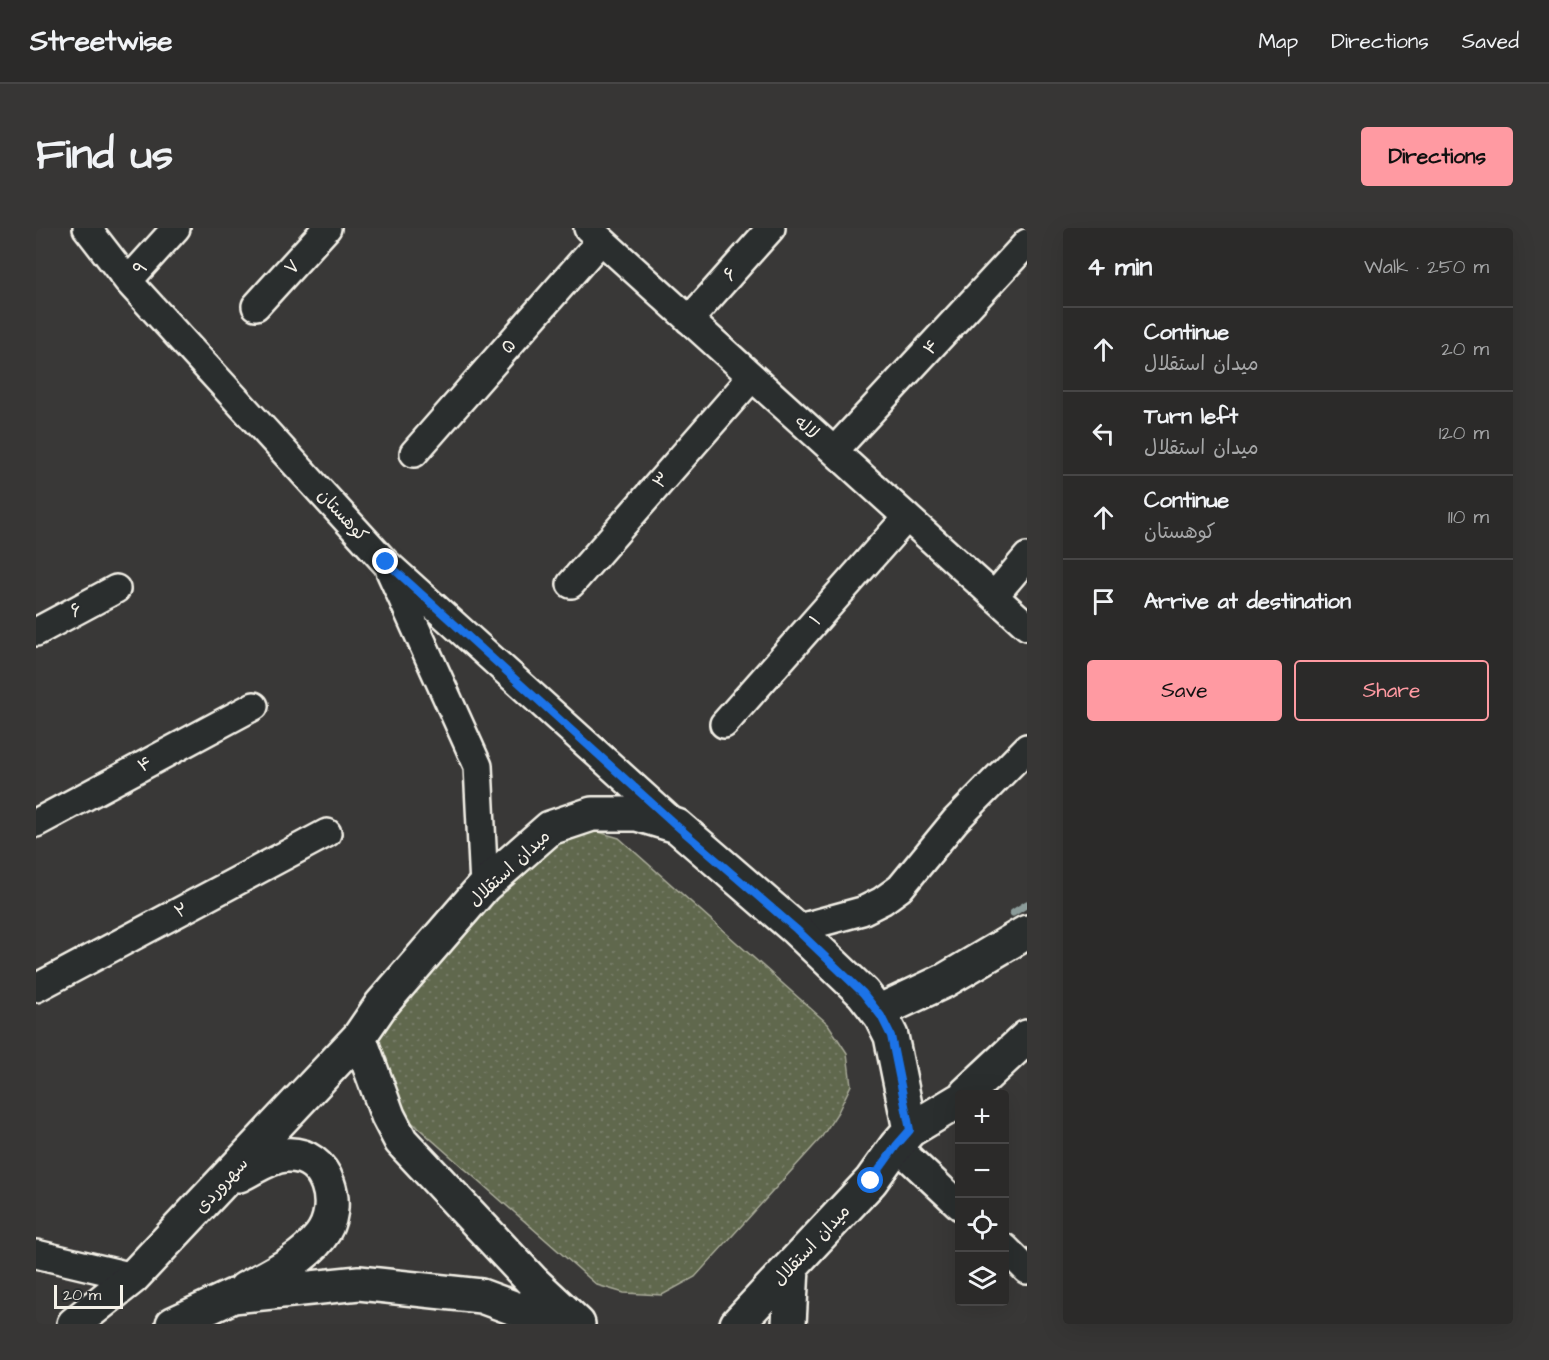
<!DOCTYPE html>
<meta charset="utf-8">
<style>
:root{--surface:#2b2a29;--page:#373635;--text:#f1f3f6;--muted:#a6a7a8;--line:#474646;--accent:#ff9aa2}
body{margin:0;font-family:"Architects Daughter","Playpen Sans Arabic",sans-serif;background:var(--page);color:var(--text)}
.controls{position:absolute;right:18px;bottom:18px;display:grid;overflow:hidden;border-radius:6px;box-shadow:0 6px 24px #0002}
.controls button{width:54px;height:54px;display:grid;place-items:center;padding:0;border:0;border-bottom:2px solid var(--line);background:var(--surface);color:var(--text);font:30px sans-serif}
.scale{position:absolute;left:18px;bottom:15px;width:69px;box-sizing:border-box;padding-left:6px;border:3px solid #f4f1e8;border-top:0;font-size:16px;line-height:21px;white-space:nowrap;color:#f4f1e8;-webkit-text-stroke:4px #2a2d2e;paint-order:stroke}
.stop{position:absolute;width:18px;height:18px;margin:-14px;border:4px solid #1a73e8;border-radius:50%;background:#fff}
.stop.end{background:#1a73e8;border-color:#fff;box-shadow:0 2px 6px #0008}
.list{margin:0;padding:0;list-style:none}
h2{display:flex;justify-content:space-between;align-items:center;height:78px;margin:0;padding:0 24px;font-size:26px}
h2 small{font-size:20px;font-weight:400;color:var(--muted)}
.list li{display:grid;grid-template-columns:39px 1fr auto;gap:18px;align-items:center;box-sizing:border-box;height:84px;padding:0 24px;border-top:2px solid var(--line)}
.list b{display:block;font-size:22px;white-space:nowrap}
.list p{margin:0;font-size:20px;white-space:nowrap;color:var(--muted)}
.list em{font-size:20px;font-style:normal;color:var(--muted)}
.actions{display:flex;gap:12px;padding:18px 24px}
.actions a{flex:1;padding:14px 0;border:2px solid var(--accent);border-radius:6px;text-align:center;font-size:21px;color:var(--accent)}
.actions .main{background:var(--accent);color:#111}
.icon{flex:none;width:33px;height:33px;fill:none;stroke:currentColor;stroke-width:2;stroke-linecap:round;stroke-linejoin:round}
.map{position:relative;flex:none;width:991px;height:1096px;overflow:hidden;border-radius:6px}
header{display:flex;align-items:center;gap:36px;box-sizing:border-box;height:84px;padding:0 30px;background:var(--surface);border-bottom:2px solid var(--line)}
header strong{font-size:28px}
nav{display:flex;gap:33px;margin-inline-start:auto;font-size:21px}
.intro{display:flex;align-items:center;justify-content:space-between;box-sizing:border-box;height:144px;padding:0 36px}
h1{margin:0;font-size:42px}
.button{padding:15px 27px;border-radius:6px;background:var(--accent);color:#111;font-size:21px;font-weight:700}
main{display:flex;gap:36px;padding:0 36px}
aside{flex:1;background:var(--surface);border-radius:6px;box-shadow:0 6px 24px #0002}
.map>svg:first-child{display:block}
.grass{fill:url(#grass-dots);stroke:#aaac9a;stroke-width:1.5}
.lines{fill:none;stroke-linecap:round;stroke-linejoin:round}
.stream{stroke:#8c9c9a;stroke-width:7}
.street-casing{stroke:#f4f1e8;stroke-width:32}
.secondary-casing{stroke:#f4f1e8;stroke-width:38}
.street{stroke:#2a2d2e;stroke-width:27}
.secondary{stroke:#2a2d2e;stroke-width:33}
.route{stroke:#1a73e8;stroke-width:8}
.labels{text-anchor:middle;stroke-width:4.5;stroke-linejoin:round;paint-order:stroke}
.street-label{font-size:18px;fill:#f4f1e8;stroke:#2a2d2e}
</style>
<header>
<strong>Streetwise</strong>
<nav><a>Map</a><a>Directions</a><a>Saved</a></nav>
</header>
<div class="intro"><h1>Find us</h1><a class="button">Directions</a></div>
<main>
<div class="map">
<svg width="991" height="1096" viewBox="0 0 991 1096">
<defs>
<pattern id="grass-dots" width="8" height="8" patternUnits="userSpaceOnUse" patternTransform="scale(1.5)"><rect width="8" height="8" fill="#60674d"/><path d="M2 2h.1M6 6h.1" fill="none" stroke="#777d67" stroke-width="1.8" stroke-linecap="round"/></pattern>
</defs>
<rect width="100%" height="100%" fill="#393837"/>
<filter id="ink" filterUnits="userSpaceOnUse"><feTurbulence type="fractalNoise" baseFrequency=".0167" numOctaves="2"/><feDisplacementMap in="SourceGraphic" scale="12" xChannelSelector="R" yChannelSelector="G"/><feConvolveMatrix kernelMatrix="1 2 1 2 8 2 1 2 1" color-interpolation-filters="sRGB"/></filter>
<g filter="url(#ink)">
<path class="grass" d="M528,603H559L583,610L792,796L811,825L815,857L802,884L785,910L659,1049L626,1067L588,1065L561,1057L354,875L335,815L350,773Z"/>
<g class="lines">
<path class="stream" d="M977,685L991,676"/>
<g class="street-casing">
<path id="street" d="M51,0L92,53L349,334L639,596
M552,0L991,398
M92,53L140,0
M220,78L291,0
M653,92L735,0
M798,223L991,15
M378,225L565,12
M354,343L442,538L448,658
M535,356L716,149
M958,368L991,329
M0,404L80,361
M688,496L871,289
M0,595L218,478
M760,701L826,683L846,673L864,660L919,593L991,520
M0,760L291,605
M860,918L924,978
M969,1020L991,1042
M0,1026L97,1049"/>
</g>
<g class="secondary-casing">
<path id="secondary" d="M842,784L908,753L991,704
M930,866L991,809
M874,902L924,872
M203,947C218,940 233,928 250,927C292,924 308,979 284,1009C265,1033 236,1046 209,1061
M38,1096L97,1049L323,809
M137,1096L197,1068L323,1055L445,1068L521,1096
M542,1096L497,1054L365,913L352,888L323,809L345,777L448,658L514,600L556,586H601L641,598L760,701L827,765L845,788L855,808L874,902L860,918L835,953L701,1096
M753,1096L756,1039"/>
</g>
<use href="#street" class="street"/>
<use href="#secondary" class="secondary"/>
</g>
</g>
<g class="lines" filter="url(#ink)">
<path class="route" d="M350,334L641,598L760,701L827,765L845,788L855,808L874,902L860,918L835,953"/>
</g>
<g class="labels">
<g class="street-label">
<text transform="translate(256 39) rotate(-48)" y="6">۷</text>
<text transform="translate(104 40) rotate(-48)" y="6">۹</text>
<text transform="translate(694 46) rotate(-48)" y="6">۶</text>
<text transform="translate(472 118) rotate(-49)" y="6">۵</text>
<text transform="translate(895 119) rotate(-47)" y="6">۴</text>
<text transform="translate(771 199) rotate(42)" y="6">لاله</text>
<text transform="translate(625 252) rotate(-49)" y="6">۳</text>
<text transform="translate(307 287) rotate(47)" y="6">کوهستان</text>
<text transform="translate(40 382) rotate(-28)" y="6">۶</text>
<text transform="translate(779 392) rotate(-48)" y="6">۱</text>
<text transform="translate(109 536) rotate(-28)" y="6">۴</text>
<text transform="translate(473 640) rotate(-43)" y="6">میدان استقلال</text>
<text transform="translate(145 682) rotate(-28)" y="6">۲</text>
<text transform="translate(185 957) rotate(-47)" y="6">سهروردی</text>
<text transform="translate(775 1017) rotate(-47)" y="6">میدان استقلال</text>
</g>
</g>
</svg>
<div class="controls">
<button>+</button>
<button>−</button>
<button><svg class="icon" aria-label="locate" viewBox="0 0 24 24"><circle cx="12" cy="12" r="6"/><path d="M12 2v4M12 18v4M2 12h4M18 12h4"/></svg></button>
<button><svg class="icon" aria-label="layers" viewBox="0 0 24 24"><path d="M12 4l9 5-9 5-9-5zM3 14l9 5 9-5"/></svg></button>
</div>
<div class="scale">20 m</div>
<div class="stop" style="left:835px;top:953px"></div>
<div class="stop end" style="left:350px;top:334px"></div>
</div>
<aside>
<h2>4 min<small>Walk · 250 m</small></h2>
<ul class="list">
<li><svg class="icon" aria-label="ahead" viewBox="0 0 24 24"><path d="M12 20V5M6 11l6-6 6 6"/></svg><div><b>Continue</b><p>میدان استقلال</p></div><em>20 m</em></li>
<li><svg class="icon" aria-label="left" viewBox="0 0 24 24"><path d="M17 20v-9H6M10 6l-5 5 5 5"/></svg><div><b>Turn left</b><p>میدان استقلال</p></div><em>120 m</em></li>
<li><svg class="icon" aria-label="ahead" viewBox="0 0 24 24"><path d="M12 20V5M6 11l6-6 6 6"/></svg><div><b>Continue</b><p>کوهستان</p></div><em>110 m</em></li>
<li><svg class="icon" aria-label="arrive" viewBox="0 0 24 24"><path d="M6 21V4h12l-3 4 3 4H6"/></svg><div><b>Arrive at destination</b></div></li>
</ul>
<div class="actions"><a class="main">Save</a><a>Share</a></div>
</aside>
</main>
